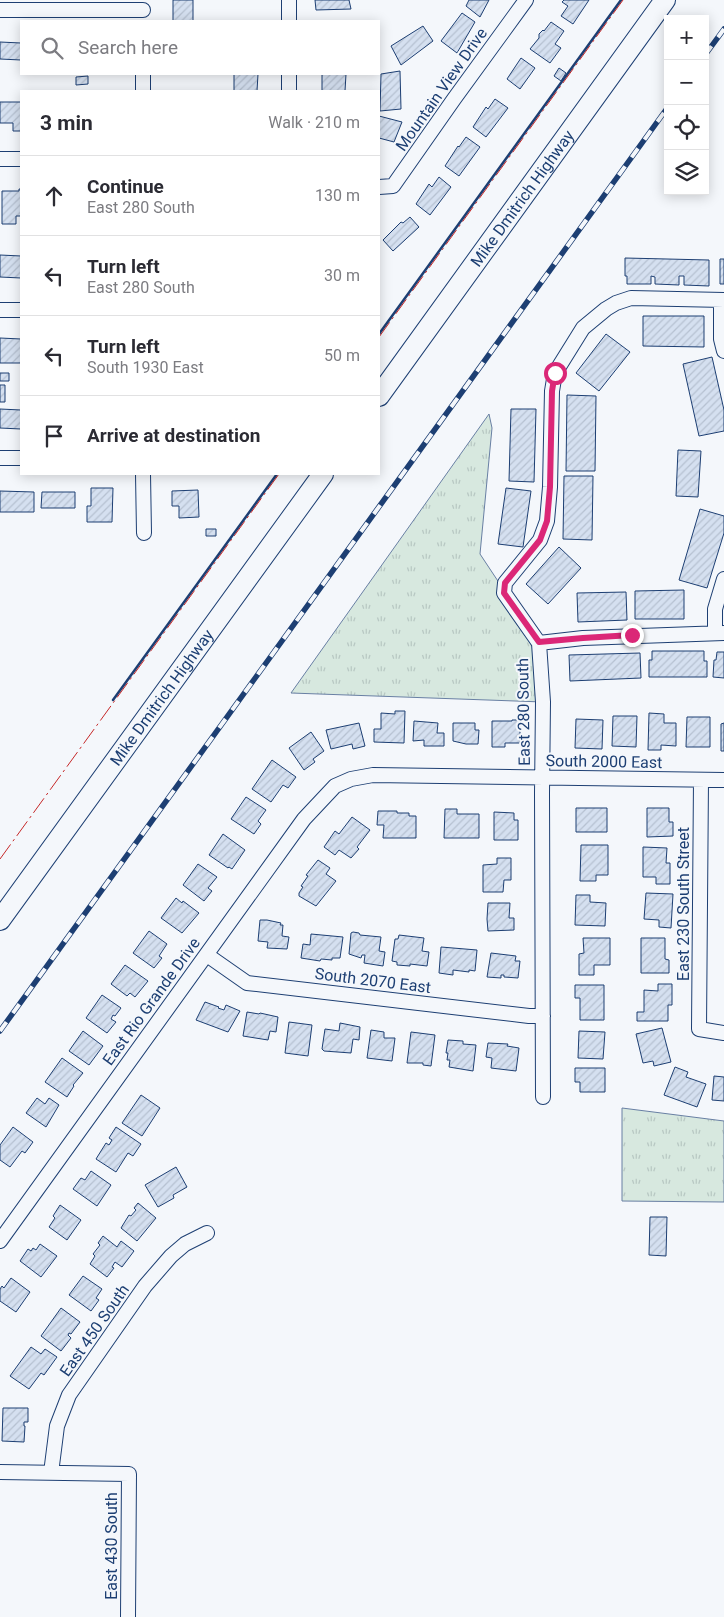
<!DOCTYPE html>
<meta charset="utf-8">
<style>
:root{--surface:#fff;--page:#f2f2f3;--text:#2b2b33;--muted:#7c7c81;--line:#e1e1e2}
body{margin:0;font-family:Roboto,sans-serif;background:var(--page);color:var(--text)}
.controls{position:absolute;right:15px;top:15px;display:grid;overflow:hidden;border-radius:0px;box-shadow:0 2px 12px #0003}
.controls button{width:45px;height:45px;display:grid;place-items:center;padding:0;border:0;border-bottom:1px solid var(--line);background:var(--surface);color:var(--text);font:25px sans-serif}
.stop{position:absolute;width:15px;height:15px;margin:-11px;border:4px solid #db2777;border-radius:50%;background:#fff}
.stop.end{background:#db2777;border-color:#fff;box-shadow:0 1px 5px #0008}
.list{margin:0;padding:0;list-style:none}
h2{display:flex;justify-content:space-between;align-items:center;height:65px;margin:0;padding:0 20px;font-size:21px}
h2 small{font-size:16px;font-weight:400;color:var(--muted)}
.list li{display:grid;grid-template-columns:32px 1fr auto;gap:15px;align-items:center;box-sizing:border-box;height:80px;padding:0 20px;border-top:1px solid var(--line)}
.list b{display:block;font-size:19px;white-space:nowrap}
.list p{margin:0;font-size:16px;white-space:nowrap;color:var(--muted)}
.list em{font-size:16px;font-style:normal;color:var(--muted)}
.icon{flex:none;width:28px;height:28px;fill:none;stroke:currentColor;stroke-width:2;stroke-linecap:round;stroke-linejoin:round}
.map{position:relative;flex:none;width:724px;height:1617px;overflow:hidden}
.search{position:absolute;background:var(--surface);box-shadow:0 2px 12px #0003;left:20px;top:20px;width:360px;height:55px;display:flex;align-items:center;gap:12px;box-sizing:border-box;padding:0 18px;border-radius:0px;color:var(--muted);font-size:19px}
.panel{position:absolute;background:var(--surface);box-shadow:0 2px 12px #0003;left:20px;top:90px;width:360px;height:385px;border-radius:0px}
.map>svg:first-child{display:block}
.grass{fill:url(#grass-tufts);stroke:#687fa3}
.building{fill:url(#building-hatch);stroke:#1d3f73}
.lines{fill:none;stroke-linecap:round;stroke-linejoin:round}
.minor-casing{stroke:#1d3f73;stroke-width:16}
.highway-casing{stroke:#1d3f73;stroke-width:22}
.minor{stroke:#f4f7fb;stroke-width:14}
.highway{stroke:#f4f7fb;stroke-width:20}
.rail-casing{stroke:#1d3f73;stroke-width:5.5}
.rail{stroke:#f4f7fb;stroke-width:4;stroke-dasharray:11;stroke-linecap:butt}
.wall{stroke:#1d3f73;stroke-width:2.5}
.power{stroke:#c62828;stroke-width:1;stroke-dasharray:18 4 2.5 4;stroke-linecap:butt}
.route{stroke:#db2777;stroke-width:6}
.labels{text-anchor:middle;stroke-width:4;stroke-linejoin:round;paint-order:stroke}
.street-label{font-size:16px;fill:#1d3f73;stroke:#f4f7fb}
</style>
<div class="map">
<svg width="724" height="1617" viewBox="0 0 724 1617">
<defs>
<pattern id="grass-tufts" width="24" height="20" patternUnits="userSpaceOnUse" patternTransform="scale(1.25)"><rect width="24" height="20" fill="#d7e8df"/><path d="M3 7l-1-3M5 7V3M7 7l1-3M15 17l-1-3M17 17v-4M19 17l1-3" fill="none" stroke="#b8c8c3"/></pattern>
<pattern id="building-hatch" width="6" height="6" patternUnits="userSpaceOnUse" patternTransform="scale(1.25)"><rect width="6" height="6" fill="#d5e0f0"/><path d="M-1 1l2-2M0 6l6-6M5 7l2-2" fill="none" stroke="#b6c1d1"/></pattern>
</defs>
<rect width="100%" height="100%" fill="#f4f7fb"/>
<path class="grass" d="M489,414L492,428L480,554L539,643L543,702L291,693Z
M622,1108L724,1121V1202L622,1201Z"/>
<path class="building" d="M173,0H193V21H173Z
M315,0H349L351,9L316,10Z
M469,0H489L480,17L466,6Z
M564,0H589L573,24L561,16L568,6L562,2Z
M462,13L475,22L457,53L441,41Z
M551,22L564,31L555,44L561,48L550,63L530,49L539,38V34L543,30L544,31Z
M423,26L433,41L401,65L391,46Z
M0,42L21,43V60L0,59Z
M521,58L535,68L520,89L507,79Z
M559,68L566,73L561,81L554,76Z
M400,71L401,109L380,111L381,74Z
M234,74H258L257,91H234Z
M322,74H346L345,91H322Z
M88,76V84L76,85V77Z
M495,99L508,108L486,137L473,127L486,107L488,109Z
M0,102H21V131H13V123H0Z
M379,116L402,122L394,142L379,138Z
M466,137L480,147L459,176L445,166L458,146L459,147Z
M439,177L451,187L430,215L416,204L429,184L432,187Z
M19,189H21V216H16V224H2V191H19Z
M410,217L419,227L393,251L383,240L401,222L403,223Z
M0,255L21,256V278L0,277Z
M625,258L709,260V286L684,285V276H679V285L655,284V277L651,276V284H627V276H625Z
M720,259H724V284H720Z
M643,316H704V347L643,346Z
M606,334L630,352L599,391L576,373Z
M0,338L21,339V363H0Z
M712,357L724,410V431L699,436L683,364Z
M0,373H9V381H0Z
M0,385H5V402H0Z
M567,395L596,396L595,471H566Z
M0,409L21,410V429L0,428Z
M511,409H536L534,482L509,481Z
M678,450L701,451L698,497L676,496Z
M564,476H593L592,540L563,539Z
M91,488H113L112,522H87V506H91Z
M506,488L531,491L523,547L498,544Z
M198,490L199,517L179,518V506H172V491Z
M0,491L34,492V512H0Z
M42,492H75V508H41Z
M700,509L724,516V533L707,588L679,580Z
M206,529H216V536H206Z
M559,547L581,568L548,604L526,584Z
M684,590V619H635V591Z
M626,592L627,620L578,622L577,593Z
M652,651H704V661H707V677H649V660H652Z
M717,652H724V678L713,677L714,660H716Z
M640,653L641,678L570,681L569,655Z
M395,711H405L404,743L374,742V729H381V713L395,714Z
M649,713L664,714V723H676V746L661,745V750H648Z
M613,716H637L636,747L612,746Z
M687,717H710V747H686Z
M576,719L603,720L602,749L575,748Z
M512,720H519L520,721V743H505V747H492V721H512Z
M414,721L438,723L437,733H444V746H424V740L413,741Z
M359,723L365,746L353,749L352,744L331,749L326,730Z
M453,723H475V730H479L478,744H466L453,741Z
M724,723V751H721V724Z
M311,732L324,751L313,759L315,762L304,770L289,748Z
M272,760L296,777L288,788L283,785L271,802L252,789Z
M246,797L266,810L258,821L261,824L254,834L231,819Z
M576,808H607V832H576Z
M647,808H669V822H673V836L647,837Z
M445,809H457V814H479V838H444Z
M378,811H397V813H409V816H416V838H383L384,825H377Z
M494,812L514,813V820H518V840H494Z
M352,817L370,830L357,847L359,849L351,858L339,850L335,855L324,847L335,831L339,834Z
M223,834L245,850L232,869L229,867L228,868L209,855Z
M581,845H608V875H596V881H580Z
M643,847L667,848L666,863H670V884H656V877H643Z
M497,858H511V880H504L503,892H483V865L497,864Z
M318,860L330,868L326,874L336,881L316,906L299,896V893L303,887L301,886L308,876L306,875Z
M198,864L217,877L208,888L212,891L204,901L183,885Z
M646,893L673,894L671,928L659,927V920L644,919Z
M576,895H590V902L606,903L605,926L575,925Z
M176,898L182,903L183,901L199,913L182,933L161,918Z
M488,903H510L509,918H514V930L488,931L487,919Z
M260,920H267L281,923L280,925H283L282,936L289,937L287,949L267,948L268,942L258,941Z
M149,931L167,944L159,956L162,958L154,968L133,953Z
M353,932L359,933L360,935L381,937L379,951L385,952L383,966L364,963L365,955H362L361,958L349,954L351,933Z
M311,934L343,937L340,958H332V960L321,959L320,961L301,958L303,944L310,945Z
M399,935L424,938L422,951L429,952L427,966L410,964V966L397,965V962L392,961L395,939H398Z
M583,938H610V965H594V975H579V954L584,953Z
M641,938H665V959L669,960V973H641Z
M441,947L477,950L475,971L469,970V972L453,970V975L439,973Z
M491,953L516,956L515,961H520L518,978L504,977V975H501V978L487,977Z
M125,965L148,981L135,997L130,993L127,996L111,984Z
M658,984H672V1005H668V1021H637V1012H644V990L658,991Z
M575,985H604V1020H580V998H575Z
M102,995L121,1008L115,1016L113,1015L111,1019L116,1022L107,1033L86,1018Z
M205,1002L219,1007L218,1008L224,1010L226,1005L240,1011L228,1032L196,1020Z
M247,1012L259,1014L260,1013L278,1017L276,1032L270,1031L268,1040L243,1036Z
M289,1022L312,1025L308,1056L285,1053Z
M340,1023L360,1027L359,1040L353,1039L351,1053L324,1051L322,1049L325,1029L339,1031Z
M662,1028L671,1062L654,1066L653,1061L643,1063L636,1034Z
M371,1030L384,1032V1038H395L392,1061L367,1058Z
M83,1031L103,1046L89,1065L69,1051Z
M579,1031L605,1032L603,1059L578,1058Z
M411,1032L435,1035L431,1066L423,1065V1063H407Z
M448,1040L463,1041V1044L476,1045L473,1071L449,1067L450,1060H447L448,1053H446Z
M488,1043L508,1044L507,1046L519,1048L516,1071L491,1068L492,1058L486,1057Z
M62,1058L83,1073L73,1085L74,1086L67,1097L45,1082Z
M675,1067L688,1072L686,1077L706,1084L697,1107L664,1095Z
M575,1068H605V1092H580V1082H575Z
M714,1076L724,1077V1101L712,1100Z
M141,1095L160,1108L142,1136L122,1123Z
M37,1098L45,1104L49,1098L59,1105L46,1127L26,1113Z
M13,1127L33,1142L25,1153L22,1151L10,1167L0,1160V1145Z
M116,1127L141,1144L133,1156L128,1153L116,1172L96,1159L106,1143L109,1145L112,1140L109,1138Z
M176,1167L187,1187L173,1195L174,1198L158,1207L145,1185Z
M91,1171L111,1185L97,1206L73,1189L81,1178L85,1180Z
M138,1203L156,1218L137,1241L121,1228L129,1215L131,1216L136,1210L134,1208Z
M60,1205L81,1220L67,1240L49,1227L55,1218L53,1216Z
M650,1217H667L666,1256L649,1255Z
M103,1236L117,1247L121,1241L134,1251L122,1267L115,1262L112,1267L114,1268L107,1277L90,1264L95,1256L93,1254L100,1245L98,1243Z
M40,1244L57,1256L41,1277L20,1261L28,1249L31,1251L33,1248L36,1250Z
M83,1276L102,1289L96,1298L99,1300L91,1311L69,1295Z
M11,1278L30,1292L16,1312L0,1301V1289L2,1286L4,1288Z
M61,1308L80,1322L71,1334L69,1333L68,1335L71,1338L61,1351L41,1336Z
M31,1347L41,1354L45,1349L57,1357L44,1375L41,1373L29,1389L10,1376Z
M3,1408H28V1422H24V1426H25L24,1442L2,1441Z"/>
<g class="lines">
<g class="minor-casing">
<path id="minor" d="M0,10H143
M289,21V0
M143,91V74
M289,91V74
M0,159H21
M379,187L393,186L454,99L526,0
M721,300V339L724,351
M0,310H21
M0,458H21
M143,474L144,533
M715,633V609L724,579
M539,643L583,638L724,633
M701,780L699,1029L724,1033
M207,955L247,983L529,1016H543
M543,1097L542,793L543,702L539,643L504,593L505,583L540,540L547,521L550,487L552,391L555,373L583,328L606,309L616,303L631,298L724,300
M0,1241L304,819L335,786L351,779L373,775L724,780
M0,1472L129,1474L128,1617
M51,1473L57,1426L69,1395L145,1286L171,1256L185,1244L207,1233"/>
</g>
<g class="highway-casing">
<g id="highway">
<path id="s1" d="M379,396L665,0"/>
<path id="s2" d="M0,920L323,474"/>
</g>
</g>
<use href="#minor" class="minor"/>
<use href="#highway" class="highway"/>
<g class="rail-casing">
<path id="rail" d="M705,55L724,29
M0,1031L668,107"/>
</g>
<use href="#rail" class="rail"/>
<path class="wall" d="M379,334L621,0
M113,700L277,474"/>
<path class="power" d="M379,337L623,0
M0,859L279,474"/>
</g>
<g class="lines">
<path class="route" d="M555,373L552,391L550,487L547,521L540,540L505,583L504,593L539,642L583,638L632,635"/>
</g>
<g class="labels">
<g class="street-label">
<text transform="translate(441 89) rotate(-55)" y="6">Mountain View Drive</text>
<text dy="6" stroke="none"><textPath href="#s1" startOffset="244">Mike Dmitrich Highway</textPath></text>
<text dy="6" stroke="none"><textPath href="#s2" startOffset="275">Mike Dmitrich Highway</textPath></text>
<text transform="translate(523 712) rotate(-91)" y="6">East 280 South</text>
<text transform="translate(604 761) rotate(1)" y="6">South 2000 East</text>
<text transform="translate(683 904) rotate(-90)" y="6">East 230 South Street</text>
<text transform="translate(373 980) rotate(7)" y="6">South 2070 East</text>
<text transform="translate(151 1001) rotate(-54)" y="6">East Rio Grande Drive</text>
<text transform="translate(94 1330) rotate(-55)" y="6">East 450 South</text>
<text transform="translate(111 1546) rotate(-90)" y="6">East 430 South</text>
</g>
</g>
</svg>
<div class="controls">
<button>+</button>
<button>−</button>
<button><svg class="icon" aria-label="locate" viewBox="0 0 24 24"><circle cx="12" cy="12" r="6"/><path d="M12 2v4M12 18v4M2 12h4M18 12h4"/></svg></button>
<button><svg class="icon" aria-label="layers" viewBox="0 0 24 24"><path d="M12 4l9 5-9 5-9-5zM3 14l9 5 9-5"/></svg></button>
</div>
<div class="stop" style="left:555px;top:373px"></div>
<div class="stop end" style="left:632px;top:635px"></div>
<div class="search"><svg class="icon" aria-label="search" viewBox="0 0 24 24"><circle cx="10" cy="10" r="6"/><path d="M15 15l6 6"/></svg>Search here</div>
<section class="panel">
<h2>3 min<small>Walk · 210 m</small></h2>
<ul class="list">
<li><svg class="icon" aria-label="ahead" viewBox="0 0 24 24"><path d="M12 20V5M6 11l6-6 6 6"/></svg><div><b>Continue</b><p>East 280 South</p></div><em>130 m</em></li>
<li><svg class="icon" aria-label="left" viewBox="0 0 24 24"><path d="M17 20v-9H6M10 6l-5 5 5 5"/></svg><div><b>Turn left</b><p>East 280 South</p></div><em>30 m</em></li>
<li><svg class="icon" aria-label="left" viewBox="0 0 24 24"><path d="M17 20v-9H6M10 6l-5 5 5 5"/></svg><div><b>Turn left</b><p>South 1930 East</p></div><em>50 m</em></li>
<li><svg class="icon" aria-label="arrive" viewBox="0 0 24 24"><path d="M6 21V4h12l-3 4 3 4H6"/></svg><div><b>Arrive at destination</b></div></li>
</ul>
</section>
</div>
